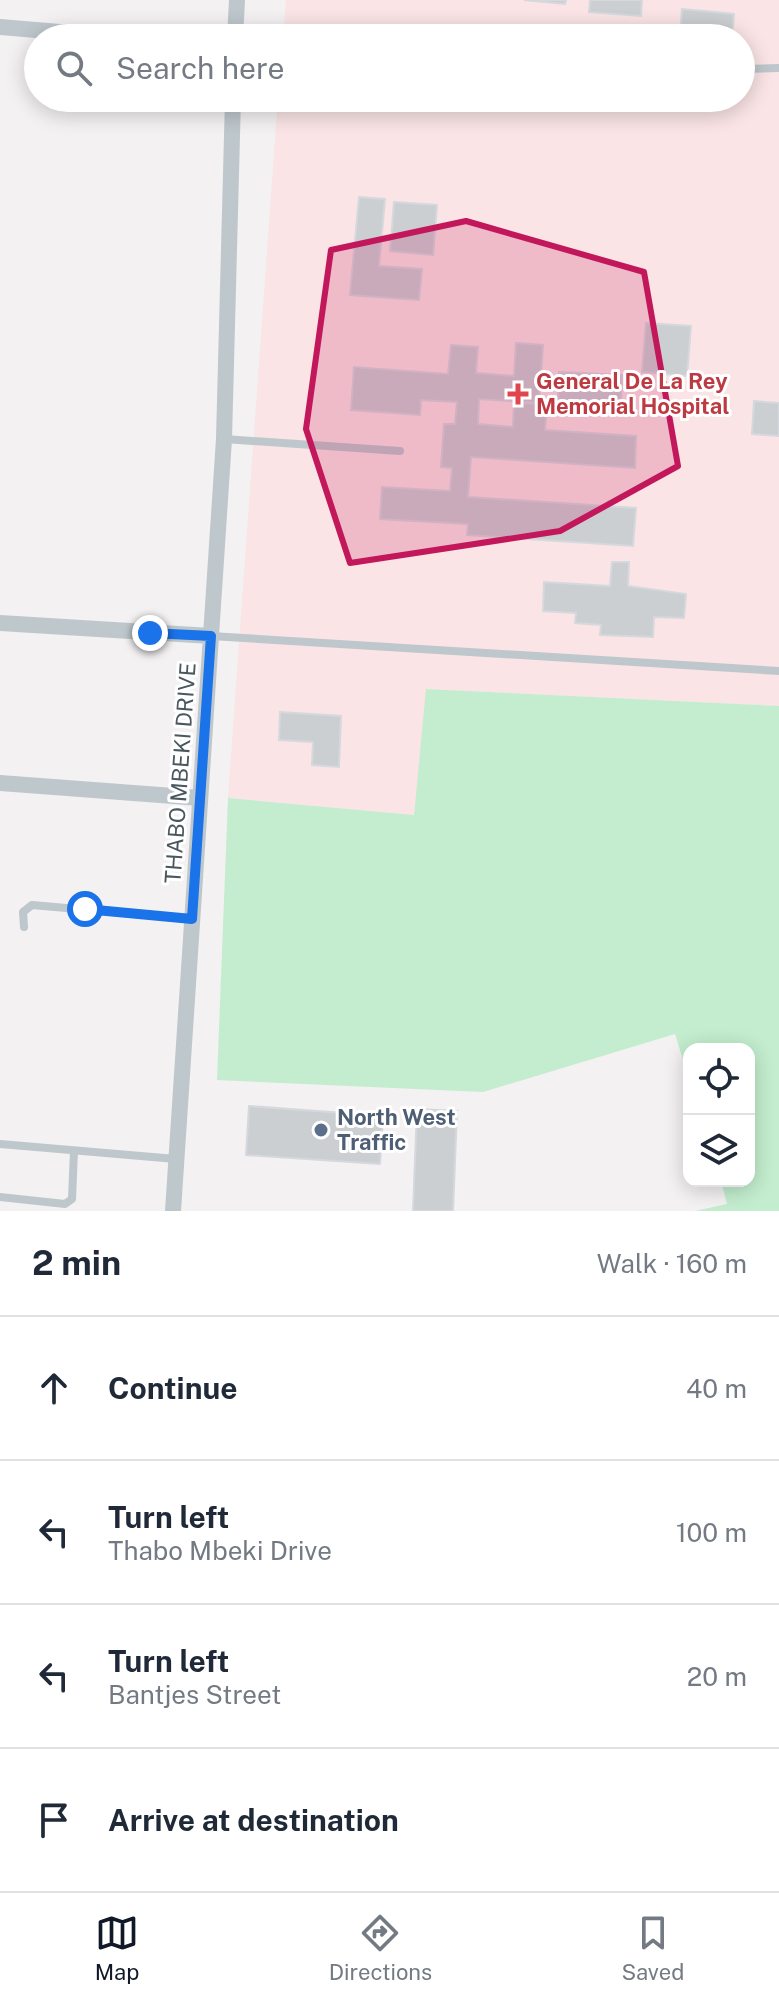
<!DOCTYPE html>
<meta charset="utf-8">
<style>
:root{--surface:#fff;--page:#f2f2f3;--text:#1f2937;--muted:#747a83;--line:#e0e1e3;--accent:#111827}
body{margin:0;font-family:"Public Sans",sans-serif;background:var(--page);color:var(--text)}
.controls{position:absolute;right:24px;bottom:24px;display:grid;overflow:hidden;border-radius:16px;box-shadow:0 4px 20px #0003}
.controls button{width:72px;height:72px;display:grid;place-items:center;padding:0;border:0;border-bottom:2px solid var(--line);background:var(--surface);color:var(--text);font:40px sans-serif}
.stop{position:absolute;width:24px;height:24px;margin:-18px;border:6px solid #1a73e8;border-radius:50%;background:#fff}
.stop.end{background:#1a73e8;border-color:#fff;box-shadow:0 2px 8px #0008}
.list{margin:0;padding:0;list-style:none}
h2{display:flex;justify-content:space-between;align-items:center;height:104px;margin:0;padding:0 32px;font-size:34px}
h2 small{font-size:26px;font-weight:400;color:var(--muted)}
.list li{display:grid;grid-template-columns:52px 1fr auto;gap:24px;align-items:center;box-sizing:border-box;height:144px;padding:0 32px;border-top:2px solid var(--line)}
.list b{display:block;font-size:30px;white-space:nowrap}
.list p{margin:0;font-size:26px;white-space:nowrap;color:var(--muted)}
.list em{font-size:26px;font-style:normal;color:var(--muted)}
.icon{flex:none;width:44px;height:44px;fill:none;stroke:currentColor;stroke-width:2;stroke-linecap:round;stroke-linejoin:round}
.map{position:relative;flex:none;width:779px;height:1211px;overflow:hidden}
.search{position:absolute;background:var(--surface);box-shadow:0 4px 20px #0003;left:24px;right:24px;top:24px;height:88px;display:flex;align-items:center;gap:20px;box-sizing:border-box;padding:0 28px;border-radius:44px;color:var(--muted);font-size:30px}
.sheet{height:680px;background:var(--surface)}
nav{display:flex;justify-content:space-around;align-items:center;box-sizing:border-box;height:112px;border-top:2px solid var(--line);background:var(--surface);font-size:22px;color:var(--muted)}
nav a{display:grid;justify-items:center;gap:4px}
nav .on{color:var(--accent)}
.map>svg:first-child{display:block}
.medical{fill:#fae4e5}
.green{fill:#c3edce}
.building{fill:#cbcfd2;stroke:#d5d8dc;stroke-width:2}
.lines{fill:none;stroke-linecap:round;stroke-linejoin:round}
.service{stroke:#bec7cc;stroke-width:8}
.minor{stroke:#bec7cc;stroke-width:16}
.route{stroke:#1a73e8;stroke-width:10}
.marked{fill:#c2185b;fill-opacity:0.2;stroke:#c2185b;stroke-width:6;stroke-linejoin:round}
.health-dot{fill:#e0444e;stroke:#fff;stroke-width:3}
.service-dot{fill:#5c6f8a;stroke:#fff;stroke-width:3}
.labels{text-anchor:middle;stroke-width:6;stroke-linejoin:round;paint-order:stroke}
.health-label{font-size:22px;font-weight:bold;fill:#be3a42;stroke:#fff;text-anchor:start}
.street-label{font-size:22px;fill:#4a575d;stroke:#fff}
.service-label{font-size:22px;font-weight:bold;fill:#4e5e75;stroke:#fff;text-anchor:start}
</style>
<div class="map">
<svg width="779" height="1211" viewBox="0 0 779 1211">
<rect width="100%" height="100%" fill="#f3f1f1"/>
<path class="medical" d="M286,0H779V706L427,689L414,815L228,798L278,98H741V38H283Z"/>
<path class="green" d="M426,689L779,706V1211H695L727,1204L721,1181H749V1049H689V1079L675,1034L483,1092L217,1080L228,798L414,815Z"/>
<path class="building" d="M524,0H566L565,4Z
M590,0H642L641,16L589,12Z
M682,9L734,14L732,38L680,34Z
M359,197L385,199L379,266L422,269L419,300L350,295Z
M394,202L437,205L433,255L390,251Z
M646,323L691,326L687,376L642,372Z
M516,343L543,345L539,403L479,399L478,424L513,427L514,402L547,405L545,430L636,436L635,468L471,457L468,497L636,508L633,546L467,535L468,524L380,519L382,487L450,491L452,468L441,467L444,424H455L457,402L421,400L420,415L351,410L354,367L448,374L451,345L478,347L476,373L514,376Z
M559,372L622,375L621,404L558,400Z
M754,401L779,403V436L752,434Z
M612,562H629L628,586L686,594L684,618L654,617L653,637L600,635L601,625L575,623L576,613L543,611L544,582L610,586Z
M280,712L341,716L339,767L312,765L313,742L279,740Z
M249,1106L383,1116L380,1164L246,1155Z
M417,1109L457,1111L453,1211H413Z"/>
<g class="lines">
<path class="service" d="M741,69L779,68
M224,439L400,451
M211,636L779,671
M24,927L23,912L32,905L192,919
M0,1144L176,1159
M0,1197L65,1204L72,1199L74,1151"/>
<path class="minor" d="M0,27L131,38
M235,38L237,0
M0,623L211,636
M0,783L200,798
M173,1211L224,439L233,98"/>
</g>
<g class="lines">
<path class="route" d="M85,909L192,919L211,636L150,633"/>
</g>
<path class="marked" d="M466,221L644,272L678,466L560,531L350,563L306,429L331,250Z"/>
<path class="health-dot" d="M514 382h8v8h8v8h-8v8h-8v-8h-8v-8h8z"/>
<circle class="service-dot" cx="321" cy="1130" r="8"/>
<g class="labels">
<g class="health-label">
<text x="536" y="389">General De La Rey<tspan x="536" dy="25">Memorial Hospital</tspan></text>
</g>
<g class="street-label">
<text transform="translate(180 773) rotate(-86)" y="8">THABO MBEKI DRIVE</text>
</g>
<g class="service-label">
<text x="337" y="1125">North West<tspan x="337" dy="25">Traffic</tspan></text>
</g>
</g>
</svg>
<div class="controls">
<button><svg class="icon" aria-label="locate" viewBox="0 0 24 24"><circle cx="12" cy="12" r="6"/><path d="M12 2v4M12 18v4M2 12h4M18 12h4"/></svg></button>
<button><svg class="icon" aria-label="layers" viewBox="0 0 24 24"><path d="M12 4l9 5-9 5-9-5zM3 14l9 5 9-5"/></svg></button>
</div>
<div class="stop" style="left:85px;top:909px"></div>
<div class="stop end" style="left:150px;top:633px"></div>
<div class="search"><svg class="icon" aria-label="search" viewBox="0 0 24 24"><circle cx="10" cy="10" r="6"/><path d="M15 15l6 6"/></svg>Search here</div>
</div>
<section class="sheet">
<h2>2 min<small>Walk · 160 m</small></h2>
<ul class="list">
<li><svg class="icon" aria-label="ahead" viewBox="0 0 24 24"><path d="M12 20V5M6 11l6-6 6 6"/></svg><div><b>Continue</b></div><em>40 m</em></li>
<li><svg class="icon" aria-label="left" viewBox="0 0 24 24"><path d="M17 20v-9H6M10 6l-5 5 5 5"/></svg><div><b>Turn left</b><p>Thabo Mbeki Drive</p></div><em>100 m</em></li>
<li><svg class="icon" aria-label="left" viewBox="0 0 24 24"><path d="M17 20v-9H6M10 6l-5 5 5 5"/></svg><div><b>Turn left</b><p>Bantjes Street</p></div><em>20 m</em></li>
<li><svg class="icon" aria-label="arrive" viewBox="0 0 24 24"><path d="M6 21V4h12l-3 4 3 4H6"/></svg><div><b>Arrive at destination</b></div></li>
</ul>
</section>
<nav>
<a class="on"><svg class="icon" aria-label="map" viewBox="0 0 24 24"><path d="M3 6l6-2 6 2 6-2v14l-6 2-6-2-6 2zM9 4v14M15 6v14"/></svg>Map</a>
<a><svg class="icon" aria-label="directions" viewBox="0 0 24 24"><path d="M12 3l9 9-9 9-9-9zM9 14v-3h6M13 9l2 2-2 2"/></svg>Directions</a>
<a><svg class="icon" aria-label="saved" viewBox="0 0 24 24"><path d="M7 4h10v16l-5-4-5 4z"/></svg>Saved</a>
</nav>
